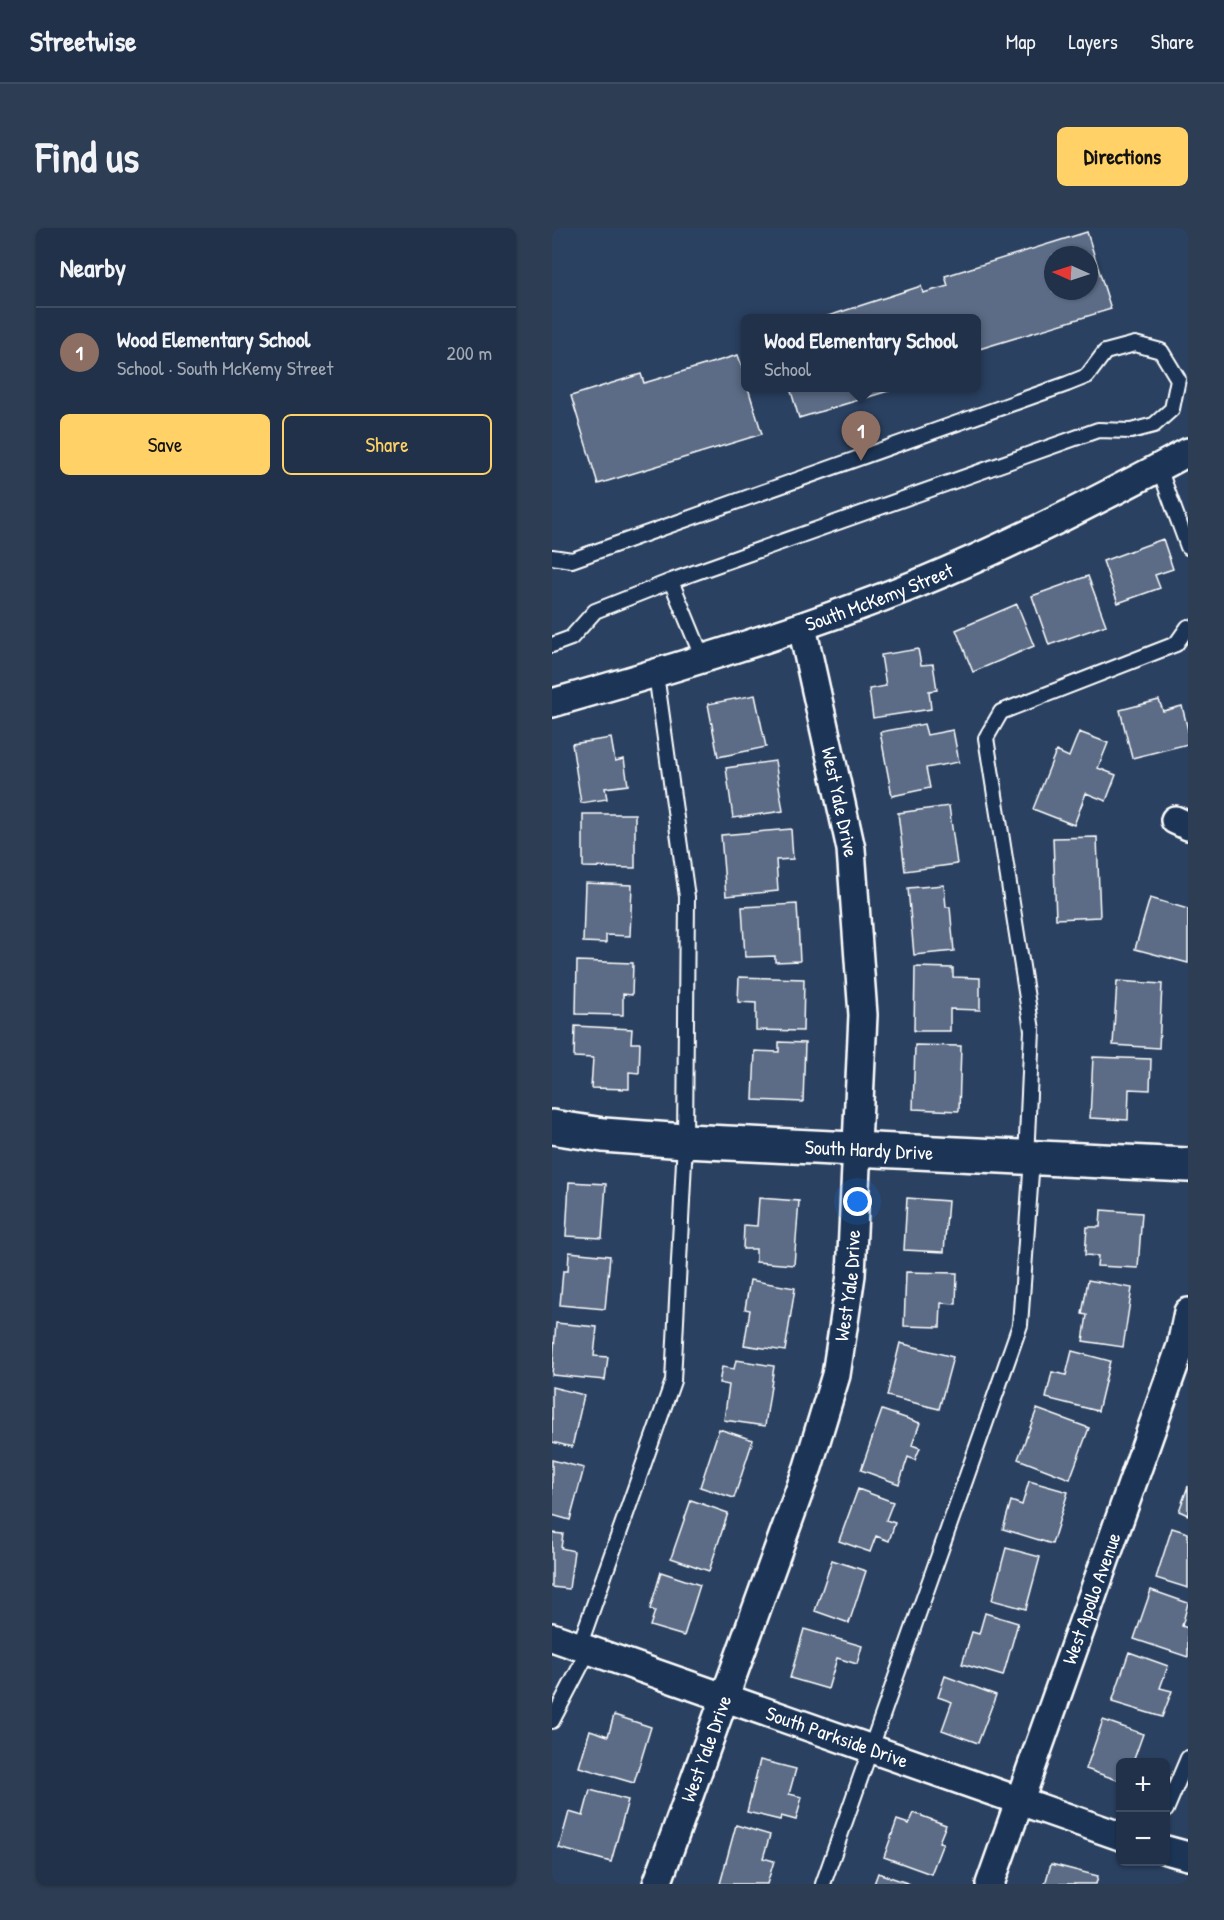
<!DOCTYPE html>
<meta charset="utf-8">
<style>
:root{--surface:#203149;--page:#2d3d53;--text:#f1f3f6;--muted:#a2a9b4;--line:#3d4c61;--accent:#ffd166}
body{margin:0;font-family:"Patrick Hand",sans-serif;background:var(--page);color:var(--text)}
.controls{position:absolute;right:18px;bottom:18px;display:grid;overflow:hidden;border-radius:9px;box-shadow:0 2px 4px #0004}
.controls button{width:54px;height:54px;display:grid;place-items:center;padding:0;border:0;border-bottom:2px solid var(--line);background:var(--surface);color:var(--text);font:30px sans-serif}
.compass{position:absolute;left:492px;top:18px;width:54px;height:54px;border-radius:50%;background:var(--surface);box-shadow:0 2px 4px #0004;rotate:273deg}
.you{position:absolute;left:306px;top:974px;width:21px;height:21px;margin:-15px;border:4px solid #fff;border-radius:50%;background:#1a73e8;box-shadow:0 0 0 9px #1a73e833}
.badge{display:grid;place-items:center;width:39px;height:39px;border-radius:50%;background:var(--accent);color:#fff;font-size:20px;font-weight:700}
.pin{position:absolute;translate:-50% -50px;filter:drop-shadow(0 2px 3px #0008)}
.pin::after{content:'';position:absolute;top:32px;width:21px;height:18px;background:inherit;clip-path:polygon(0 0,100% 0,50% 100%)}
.popup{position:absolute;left:189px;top:86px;width:240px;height:78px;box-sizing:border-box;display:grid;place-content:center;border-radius:9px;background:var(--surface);filter:drop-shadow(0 2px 4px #0005);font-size:20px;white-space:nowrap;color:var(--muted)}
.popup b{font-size:22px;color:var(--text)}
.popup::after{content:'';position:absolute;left:50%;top:100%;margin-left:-12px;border:12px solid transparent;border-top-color:var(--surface)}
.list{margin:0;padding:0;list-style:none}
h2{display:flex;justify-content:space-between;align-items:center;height:78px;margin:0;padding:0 24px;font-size:26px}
h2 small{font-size:20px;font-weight:400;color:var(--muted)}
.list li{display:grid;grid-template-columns:39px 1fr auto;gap:18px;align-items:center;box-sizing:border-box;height:90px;padding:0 24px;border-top:2px solid var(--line)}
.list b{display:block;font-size:22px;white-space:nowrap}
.list p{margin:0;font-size:20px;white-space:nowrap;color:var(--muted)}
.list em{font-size:20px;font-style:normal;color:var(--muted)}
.actions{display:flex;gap:12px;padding:18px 24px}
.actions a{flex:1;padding:14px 0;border:2px solid var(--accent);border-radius:9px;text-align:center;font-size:21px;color:var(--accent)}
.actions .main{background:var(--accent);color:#111}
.map{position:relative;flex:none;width:636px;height:1656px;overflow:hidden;border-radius:9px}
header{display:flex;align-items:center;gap:36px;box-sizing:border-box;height:84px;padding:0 30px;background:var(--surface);border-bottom:2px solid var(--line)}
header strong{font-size:28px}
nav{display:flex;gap:33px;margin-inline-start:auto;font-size:21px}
.intro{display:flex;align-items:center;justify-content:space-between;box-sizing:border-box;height:144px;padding:0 36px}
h1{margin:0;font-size:42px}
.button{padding:15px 27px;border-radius:9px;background:var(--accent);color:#111;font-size:21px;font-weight:700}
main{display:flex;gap:36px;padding:0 36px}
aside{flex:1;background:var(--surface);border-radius:9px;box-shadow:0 2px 4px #0004}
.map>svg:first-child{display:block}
.building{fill:#5b6c86;stroke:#fff;stroke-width:1.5;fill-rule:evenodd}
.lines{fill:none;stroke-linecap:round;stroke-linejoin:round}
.service-casing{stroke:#fff;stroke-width:18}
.minor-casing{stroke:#fff;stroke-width:32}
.tertiary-casing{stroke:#fff;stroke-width:38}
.service{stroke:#1d3557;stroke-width:14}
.minor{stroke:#1d3557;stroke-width:27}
.tertiary{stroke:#1d3557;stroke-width:33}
.labels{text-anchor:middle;stroke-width:6;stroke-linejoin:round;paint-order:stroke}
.street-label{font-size:20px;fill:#fff;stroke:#1d3557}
</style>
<header>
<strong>Streetwise</strong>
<nav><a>Map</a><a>Layers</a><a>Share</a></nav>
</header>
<div class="intro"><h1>Find us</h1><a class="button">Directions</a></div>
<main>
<aside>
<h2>Nearby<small></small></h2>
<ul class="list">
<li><span class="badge" style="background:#8d6e63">1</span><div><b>Wood Elementary School</b><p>School · South McKemy Street</p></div><em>200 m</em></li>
</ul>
<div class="actions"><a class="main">Save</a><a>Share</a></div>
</aside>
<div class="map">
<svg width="636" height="1656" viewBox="0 0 636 1656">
<rect width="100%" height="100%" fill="#2a4161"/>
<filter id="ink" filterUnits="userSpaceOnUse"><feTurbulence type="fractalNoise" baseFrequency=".0167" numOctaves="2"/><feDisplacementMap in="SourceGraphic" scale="12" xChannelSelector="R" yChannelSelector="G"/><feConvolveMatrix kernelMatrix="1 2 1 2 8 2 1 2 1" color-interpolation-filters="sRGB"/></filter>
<g filter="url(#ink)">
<path class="building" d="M535,4L559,81L424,122V91H267L369,58L371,65L396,58L393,48ZM501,27H537V63H501Z
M186,127L194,150V160H196L210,206L46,256L19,168L89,146L92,155Z
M238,160H346L247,190Z
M611,311L621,341L603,347L608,360L566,375L551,333Z
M536,348L554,397L497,417L480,368Z
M465,376L482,418L421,444L404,402Z
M366,421L369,437L381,436L385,462L377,463L379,481L321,490L317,461L334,458L329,427Z
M203,467L214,519L166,529L156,476Z
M607,472L611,483L630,478L636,502V516L580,530L568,482Z
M372,496L375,507L401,502L407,534L374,540L378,560L340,568L328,504Z
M527,504L556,515L546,540L564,547L554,573L534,565L522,597L481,581L504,523L517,529Z
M59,510L63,533L72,531L76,557L53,560L55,571L29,575L20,516Z
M223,533L231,583L181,590L174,540Z
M397,578L405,636L353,643L346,585Z
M31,586H83V640L31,639Z
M239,601L241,631L224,632L226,663L174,668L169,607Z
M545,609L548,689L504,691L501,610Z
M33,655L80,657L78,708L54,707V715L31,714Z
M392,657L394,679H398L402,723L362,727L356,660Z
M598,670L636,681V735L583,721Z
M245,676L248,733L223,734V728L193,729L190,679Z
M25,733L81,735L80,767L71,766V787L24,786Z
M363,739L401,740V749L428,750V782L398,781V803H362Z
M187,749L252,751L251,803L204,802V775L186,774Z
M565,753L610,756L607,820L561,817Z
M23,798L80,801L79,815H88L87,845L77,844V861L39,860L41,830L22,829Z
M227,814L253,815L251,874L201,872L203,823L227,824Z
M363,817L409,818L407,883L361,881Z
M541,829L599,831L598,862L577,861L576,892L538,890Z
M17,954L54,956L50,1010L14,1008Z
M207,970L247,973L242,1037L204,1034V1021H191L192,997L205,998Z
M355,970L396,973L392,1024L352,1022Z
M549,982L590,985L586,1040L545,1038L546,1028L533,1027L535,999H548Z
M17,1024L58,1028L53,1081L8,1077L11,1043H16Z
M354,1044L405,1045L404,1076L389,1075L388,1099L352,1098Z
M198,1052L243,1060L233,1123L192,1117L198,1082L193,1081Z
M536,1052L580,1060L571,1119L531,1113L535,1087L530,1086Z
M4,1095L45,1099L42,1128L56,1129L53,1152L0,1147Z
M348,1115L401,1129L387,1181L335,1168Z
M520,1123L558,1133L546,1183L494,1170L500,1144L514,1147Z
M184,1132L222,1138L213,1198L172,1192L177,1157L167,1155L170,1139L182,1141Z
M0,1159L32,1167L20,1219L0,1214Z
M485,1181L537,1200L518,1251L466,1231Z
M330,1182L368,1195L360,1217L368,1220L363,1232L356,1229L347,1256L309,1242Z
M167,1201L201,1212L182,1270L148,1259Z
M0,1232L32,1240L18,1292L0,1287Z
M477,1253L516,1264L500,1316L451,1301L459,1273L470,1277Z
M636,1258V1287L627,1283Z
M306,1261L341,1274L334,1292L343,1295L337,1313L324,1308L318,1324L287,1313Z
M139,1272L176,1285L157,1343L119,1330Z
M620,1300L636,1305V1360L604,1350Z
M0,1305L11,1306L9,1320L22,1323L17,1361L0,1359Z
M454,1320L488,1329L474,1381L440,1372Z
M280,1332L314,1343L297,1395L263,1383Z
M109,1344L148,1357L132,1408L98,1398L103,1383L98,1381Z
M599,1362L636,1375L630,1398L636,1400V1429L582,1411Z
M433,1385L466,1395L451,1448L410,1436L420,1404L427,1406Z
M252,1401L310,1418L305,1436L285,1430L276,1461L238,1450Z
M577,1424L616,1438L608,1460L620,1463L610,1489L560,1474Z
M393,1448L444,1467L426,1515L390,1502L400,1474L386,1469Z
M62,1487L99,1499L82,1555L27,1539L38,1502L56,1508Z
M551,1492L591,1506L581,1534H568V1553L534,1541Z
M208,1532L244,1541L237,1566L250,1569L244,1592L229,1588L228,1592L195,1584Z
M38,1562L76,1572L59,1634L7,1620L17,1584L31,1588Z
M362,1585L394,1597L387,1614L391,1615L379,1646L332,1629L345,1592L357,1596Z
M184,1597L218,1607L211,1630L222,1633L215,1656H168Z
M499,1636L546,1648L544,1656H493Z
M326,1645L358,1656H322Z"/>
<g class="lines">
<g class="service-casing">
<path id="service" d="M607,240L636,319
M0,329L20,332L515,156L535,148L553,124L583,116L609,123L626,151L620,181L602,197L579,203L546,202L119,353L43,383L19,410L0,417
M119,353L151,431
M474,930L480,802L434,510L449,484L624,416L636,399
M27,1419L121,1153L133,913L135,669L104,446
M0,1493L37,1422
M614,1582L636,1530
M271,1656L468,1097L480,931"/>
</g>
<g class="minor-casing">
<g id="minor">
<path id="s1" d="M0,475C124,440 247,403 367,355C459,317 548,271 636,224"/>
<path d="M623,592L636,598"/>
<path id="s2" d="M0,1409L568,1608"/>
<path d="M614,1622L636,1628"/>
<path id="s3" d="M105,1656L256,1239L284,1147L299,1047L311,787L299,621L250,399"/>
<path id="s4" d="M438,1656L629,1118L636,1084"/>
</g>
</g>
<g class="tertiary-casing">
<g id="tertiary">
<path id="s5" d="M0,899L51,907L133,913L636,937"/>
</g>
</g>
<use href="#service" class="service"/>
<use href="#minor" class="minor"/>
<use href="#tertiary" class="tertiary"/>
</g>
</g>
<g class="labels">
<g class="street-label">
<text dy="7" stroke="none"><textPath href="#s1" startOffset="344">South McKemy Street</textPath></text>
<text transform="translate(288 574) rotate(78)" y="7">West Yale Drive</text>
<text dy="7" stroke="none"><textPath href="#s5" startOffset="318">South Hardy Drive</textPath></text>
<text dy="7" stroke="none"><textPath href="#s3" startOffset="630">West Yale Drive</textPath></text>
<text dy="7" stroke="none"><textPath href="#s4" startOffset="303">West Apollo Avenue</textPath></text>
<text dy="7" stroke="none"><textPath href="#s2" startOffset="302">South Parkside Drive</textPath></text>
<text dy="7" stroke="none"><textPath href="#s3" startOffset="144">West Yale Drive</textPath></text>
</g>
</g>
</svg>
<div class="controls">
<button>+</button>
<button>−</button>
</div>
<svg class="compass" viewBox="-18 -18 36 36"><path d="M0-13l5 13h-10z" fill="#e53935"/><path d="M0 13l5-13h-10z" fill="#a2a9b4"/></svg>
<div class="you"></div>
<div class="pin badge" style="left:309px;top:233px;background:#8d6e63">1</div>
<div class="popup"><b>Wood Elementary School</b>School</div>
</div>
</main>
